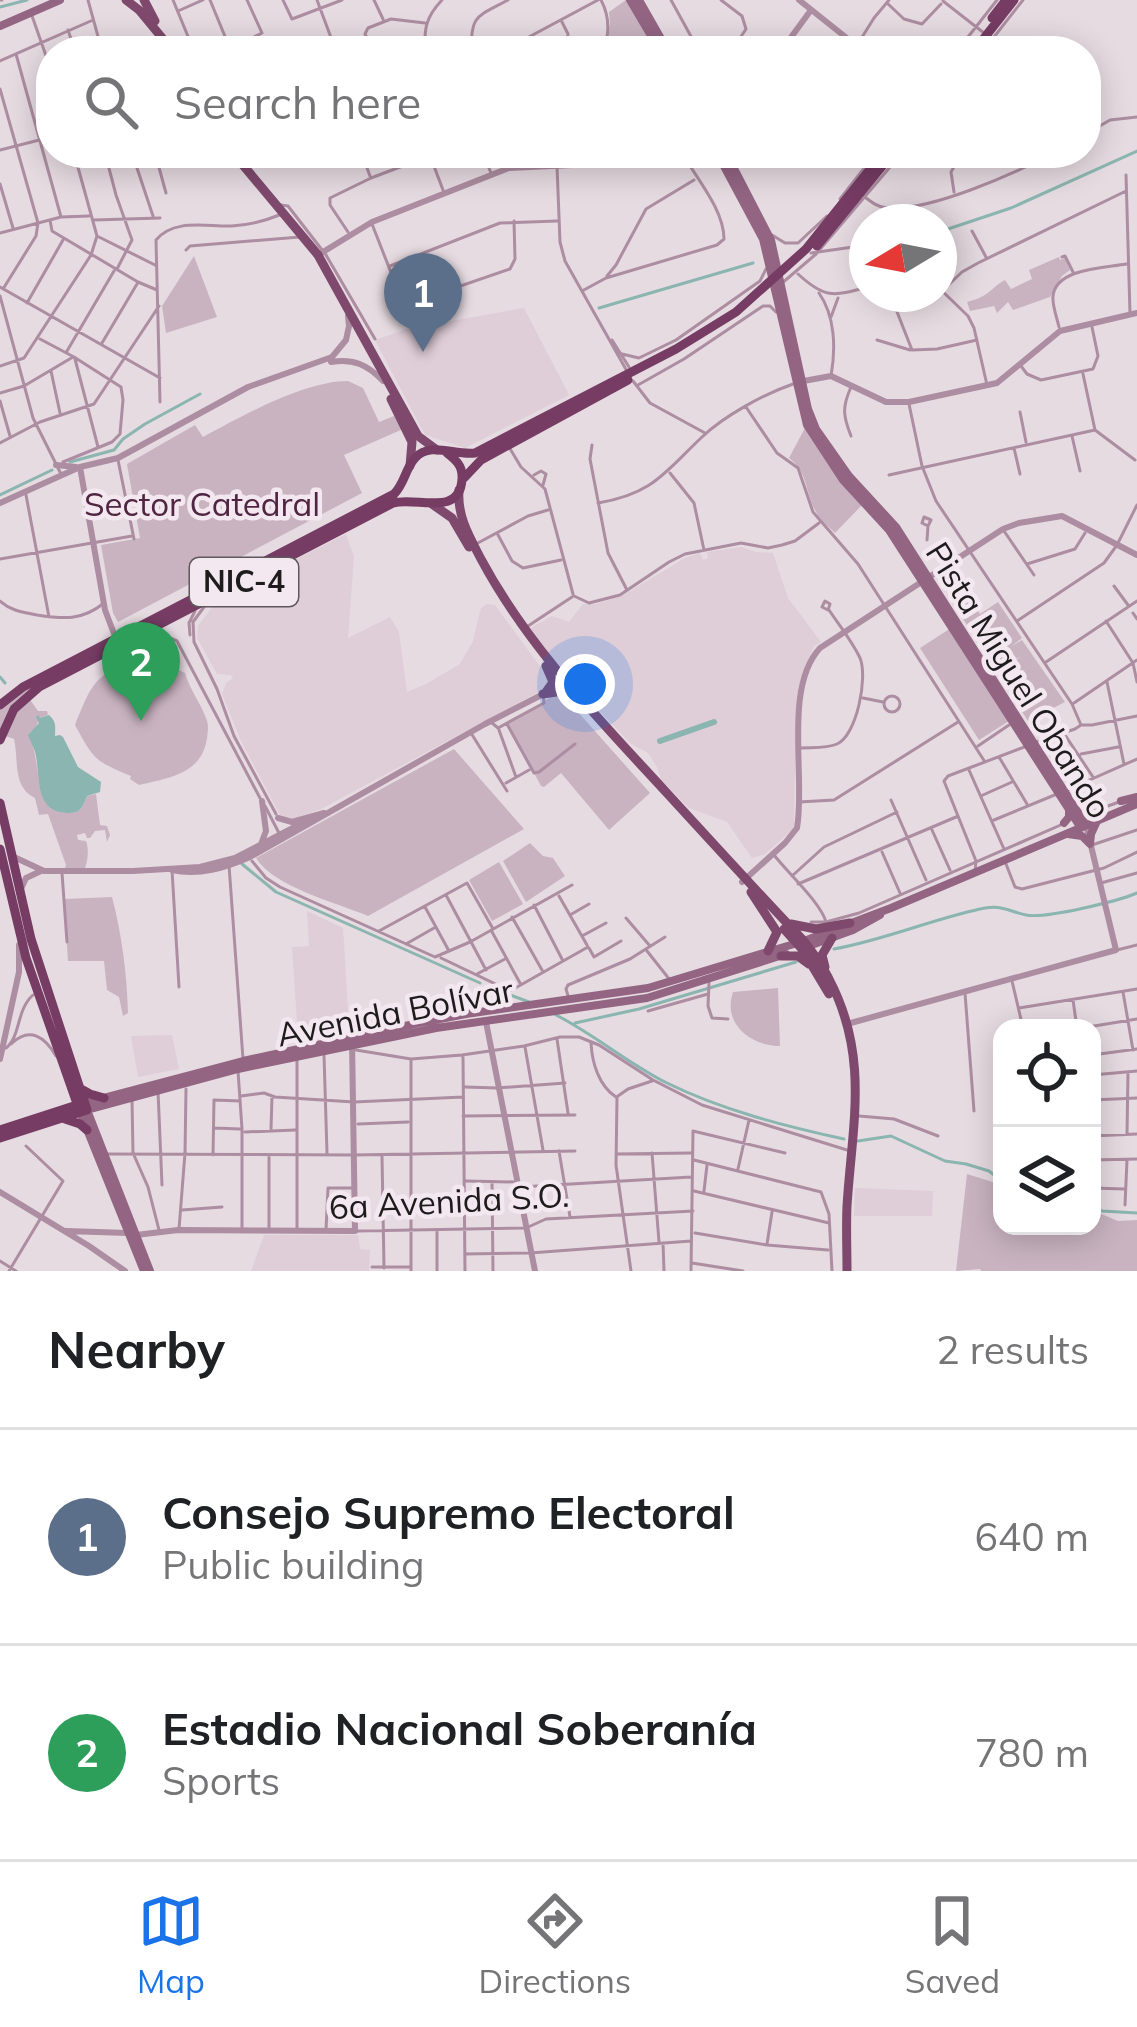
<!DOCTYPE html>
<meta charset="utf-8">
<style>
:root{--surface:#fff;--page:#f2f2f2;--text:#202124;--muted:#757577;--line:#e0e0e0;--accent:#1a73e8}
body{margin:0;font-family:Mulish,sans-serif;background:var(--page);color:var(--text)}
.controls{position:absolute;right:36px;bottom:36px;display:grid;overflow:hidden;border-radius:24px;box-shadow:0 6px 30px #0003}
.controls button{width:108px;height:108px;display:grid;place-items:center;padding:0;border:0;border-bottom:3px solid var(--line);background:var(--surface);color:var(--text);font:60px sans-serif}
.compass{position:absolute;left:849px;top:204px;width:108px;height:108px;border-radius:50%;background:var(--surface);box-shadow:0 6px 30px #0003;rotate:260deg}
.you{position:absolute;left:585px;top:684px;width:42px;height:42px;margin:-30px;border:9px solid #fff;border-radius:50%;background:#1a73e8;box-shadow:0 0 0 18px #1a73e833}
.badge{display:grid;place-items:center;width:78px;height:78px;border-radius:50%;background:var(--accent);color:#fff;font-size:39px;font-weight:700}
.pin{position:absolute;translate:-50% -99px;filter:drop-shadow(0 3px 6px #0008)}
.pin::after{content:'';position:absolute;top:63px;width:42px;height:36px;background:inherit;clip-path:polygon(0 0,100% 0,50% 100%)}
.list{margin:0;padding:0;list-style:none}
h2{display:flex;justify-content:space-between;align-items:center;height:156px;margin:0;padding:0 48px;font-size:51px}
h2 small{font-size:39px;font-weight:400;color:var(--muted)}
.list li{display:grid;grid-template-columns:78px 1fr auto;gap:36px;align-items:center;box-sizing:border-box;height:216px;padding:0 48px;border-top:3px solid var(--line)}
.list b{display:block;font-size:45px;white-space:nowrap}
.list p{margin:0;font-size:39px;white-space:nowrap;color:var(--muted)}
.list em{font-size:39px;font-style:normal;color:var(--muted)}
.icon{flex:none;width:66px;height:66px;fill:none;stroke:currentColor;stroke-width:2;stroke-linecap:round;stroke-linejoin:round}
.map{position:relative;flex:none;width:1137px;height:1271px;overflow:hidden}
.search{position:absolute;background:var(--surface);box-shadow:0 6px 30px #0003;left:36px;right:36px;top:36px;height:132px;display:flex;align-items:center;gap:30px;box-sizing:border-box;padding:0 42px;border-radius:48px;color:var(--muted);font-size:45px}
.sheet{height:588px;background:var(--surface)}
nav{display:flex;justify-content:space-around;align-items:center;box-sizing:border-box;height:168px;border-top:3px solid var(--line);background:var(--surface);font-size:33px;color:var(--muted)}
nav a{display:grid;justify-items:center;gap:6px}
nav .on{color:var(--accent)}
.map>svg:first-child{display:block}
.built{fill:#dfcdd8}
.green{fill:#c9b3c1}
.water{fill:#8bb5b0}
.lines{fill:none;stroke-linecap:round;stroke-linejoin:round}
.stream{stroke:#8bb5b0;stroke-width:3}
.canal{stroke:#8bb5b0;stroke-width:6}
.minor{stroke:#ad8da1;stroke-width:3}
.tertiary{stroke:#ad8da1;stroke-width:6}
.secondary{stroke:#936583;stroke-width:8}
.primary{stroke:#7f496d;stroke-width:9}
.trunk{stroke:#763c64;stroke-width:9}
.labels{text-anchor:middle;stroke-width:9;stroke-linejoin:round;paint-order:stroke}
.shield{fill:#f3e8ef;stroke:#5e585c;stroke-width:3}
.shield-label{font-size:30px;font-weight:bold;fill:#1e1b1d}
.park-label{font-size:33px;fill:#502542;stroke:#f3e8ef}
.street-label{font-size:33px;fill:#1e1b1d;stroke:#f3e8ef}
</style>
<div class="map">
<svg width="1137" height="1271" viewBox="0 0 1137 1271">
<rect width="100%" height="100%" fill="#e6dbe1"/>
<path class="built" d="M524,308L569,395L465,448L425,435L375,340L407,329Z
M346,534L354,557L348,638L390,617L399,632L407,692L426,684L460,664L473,641L481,608L487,604L495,605L550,680L546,688L321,809L290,821L280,815L241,741L222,694L226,683L233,678L231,675L217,674L197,638L198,626L218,599Z
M741,547L756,552L773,553L788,598L821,642L814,646L808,661L796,715L794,825L792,830L765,854L752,858L727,822L689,808L661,780L657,767L648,753L630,743L575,685L577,681L571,675H566L529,629L552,616L569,622L583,604H595L622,596L685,558L700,553L703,560L708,558L707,552Z
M307,911L343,928L349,1025L344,1032L298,1036L292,947L309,946Z
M172,1035L179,1069L138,1077L131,1036Z
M855,1188L933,1191L932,1216H854Z
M264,1235H358L360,1249L370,1250L369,1271H251Z"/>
<path class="green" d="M626,0H630L658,51H604L610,24L609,12Z
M194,256L217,317L166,333L162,306Z
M1059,257L1060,260L1065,258L1070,270L1062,276L1050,297L1013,310L1008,302L997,313L994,306L970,311L967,302C991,296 990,288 1005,280L1011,289L1032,279L1029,270Z
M348,381L363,388L379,422L394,416L403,429L344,455L362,493L118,622L113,613L101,545L140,538L127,464L195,425L203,437C242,416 304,381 348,381Z
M805,428L841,482L862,505L835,533C828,526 819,519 815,510C805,491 808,472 789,458Z
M961,586L980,614L998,602L1022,638L1012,646L1022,640L1065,702L1028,721L998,674L1021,656L997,670L947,595Z
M951,628L1009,721L979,740L920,648Z
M138,659L168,665L185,673C189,688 200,702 206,718C209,725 208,730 207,738C202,774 169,778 139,785L130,779L131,776C95,761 94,760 75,725C93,682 93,676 138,659Z
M52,676L26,694L38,711H47L48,715L40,718L34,731L30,732C31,738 33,744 34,751C40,773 36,812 67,813C80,814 82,808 87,796L96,794L100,825L107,826L110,835L107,842L105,830L95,831L90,838H87L85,833L77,835L78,840L86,841C89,848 88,861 85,868L64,871L66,865L48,814L39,815L35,798C12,787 19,760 14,739L0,734V709L15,695Z
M557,693H561L650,793L609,830L561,773L544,787L541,786L508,724Z
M454,749L524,829L368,916C335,902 274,887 256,858Z
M530,843L543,856L553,858L565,876L526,902L503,861Z
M499,862L523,904L492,921L469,880Z
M112,897C122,935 127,975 128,1013L123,1016L119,997L107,990L104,961H68L64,899Z
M778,988L780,1046C751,1046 722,1024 733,992Z
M967,1174L1002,1185V1226H1092V1210L1118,1221L1137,1220V1271H981L980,1269L956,1271Z"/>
<path class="water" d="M38,715L40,718L49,715C57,722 55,728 55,736L60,735L63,737L78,767L101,782L100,792L87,796C82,808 80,814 67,813C33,812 41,774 35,752C33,746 30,740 28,735L39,723L36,717Z"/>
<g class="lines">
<path class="stream" d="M0,7L27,0
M939,232L1011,208L1137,151
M599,308L753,263
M70,462L114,450L123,439L145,424L200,394
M0,495L52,470
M0,677L5,683
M242,864L276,892L480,983
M834,949C884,940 930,920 980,909C1000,904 1008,911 1026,915C1046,919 1118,901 1137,893
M494,989L529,1002
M556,1015C595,1035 629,1064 667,1083C722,1110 784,1126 844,1139
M575,1023L639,1009L796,962
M858,1141L891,1136L945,1161L966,1164L989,1171L1002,1181
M1092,1205L1102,1211L1137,1213"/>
<path class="canal" d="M660,741L714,722"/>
<path class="minor" d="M0,0H2
M88,0L102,51
M173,0L194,51
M210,0L231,51
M283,0L292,19L342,0
M317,0L336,51
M374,0L383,19
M601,0C610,17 610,33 603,51
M671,0L699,51
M943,1L1007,51
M887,3L904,19L922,24L941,4
M178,11L203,0
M31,13L51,70
M562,22L568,34L566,51
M68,30L75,51
M859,42L874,18L889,0
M138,51L160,37
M201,51L226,40H248L262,33L247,0
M373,51L365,34L368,28L391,19L425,23
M425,51C424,28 426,17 442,0
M471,51C471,14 477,17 508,0
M517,51L527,38L598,0
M718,51L740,38L746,29L742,16L721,0
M957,51L997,0
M983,51L1023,0
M16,54L61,217
M0,61L93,20
M0,89L38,223L36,236L3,289
M1086,134L1110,120L1137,117
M0,150L51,137
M105,153L116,195L132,240L117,269
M132,153L153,216
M155,153L166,193
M365,153L364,160L370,176
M403,153L404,163
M429,153L443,190
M483,153L491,173
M557,166L560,242L565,261L628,373
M1126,175L1130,313
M0,184L13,228
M954,192L951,172L962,153
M861,194C869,200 876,207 887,208C929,212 1016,173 1053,153
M840,199L876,153
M281,205L288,206L326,255L375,339
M50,220L52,231L138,282L157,290
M94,220L160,218
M372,224L399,293L405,299L414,302L510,269L515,259L514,221
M972,231L986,257
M348,232L330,205V198L371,178L429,156
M0,233L61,217L89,216
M772,235L785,243H798L827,216
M99,237L155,265
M186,250L190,246L300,237
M811,253L867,245
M1062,257L1065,256L1073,272
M390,266L500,223L557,221
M798,274C824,298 833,297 867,287
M607,276L616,265L646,209L694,180
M781,284L816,254L902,153
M0,287L160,378
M939,288L968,316L974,328L987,385
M582,291L606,278L717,245L724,239C724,210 697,179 682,153
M942,291L962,272L978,263L1126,191
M819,293C835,316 836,348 831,376
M890,294L912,350L937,349L977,340
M0,296L33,418L61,474
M27,303L63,240
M831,317L838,298
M1059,327C1057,318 1052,305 1053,296C1056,268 1105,268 1126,264
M40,339L74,357L121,387L123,400L120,434L112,442L63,462
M612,340L629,367
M877,340L910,350
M102,343L137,284
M67,351L114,271
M622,354L639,358L676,340L760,281L766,269
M75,359L98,447
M0,366L24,358L91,255L97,236L74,153
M1021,366L1027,374L1041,380L1093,369L1098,356L1092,327
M51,371L60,413
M1083,374L1095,430L1135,460
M633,381L650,403L705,433
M638,385L684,359L763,306H770L776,312
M851,387C842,407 843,416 851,436
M0,393L24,386L73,357
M0,401L10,436
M160,402L156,240C174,218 207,227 232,226C250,225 265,221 282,214
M909,404L922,466L936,501L1072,704L1081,725
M746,407L777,453L798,468L813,512L858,564L985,762
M1020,412L1026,442
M1072,436L1080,471
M0,443L40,422L94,404L159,306
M592,445L590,459L608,553L627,590
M509,447L521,467L545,489L573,594
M1014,448L1020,474
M118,460L134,539
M670,473L694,503L704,550
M534,475L541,471L546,474L543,485
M889,475L1095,430
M26,495L49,617
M598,503C653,494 665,472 702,437C724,416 764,394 793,384
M1004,531L1034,575
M497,533L512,561L523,568L561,560
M927,540L928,526L922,523L924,517L931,520L928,526
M476,544L528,516L548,510
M0,559L132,536
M1027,564L1075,549L1085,533
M1114,586L1128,605
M574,596L589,603L620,595L669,562L685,554L741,543L768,548L782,545L795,541L819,523
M0,601C11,611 23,612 37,615C63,619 82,621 104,603
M825,601L830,604L828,610L822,607Z
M204,607L193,622L194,642L217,689L234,736L276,814
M1133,613L1137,619
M1017,621L1104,563L1117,545L1137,505
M1106,621L1133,663L1137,682
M525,628L572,597
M150,633L163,635L177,641L260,798
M190,635L189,623L195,611
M1046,662L1137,601
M1107,682L1124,764
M884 704a8 8 0 1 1 16 0a8 8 0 1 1-16 0Z
M863,698L883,702
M1074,703L1137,660
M492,723L498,728L544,703L543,695
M507,724L534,773L539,772L575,744
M499,730L516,777
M471,733L507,791
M1065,735L1093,777
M1036,742L1075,729L1081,725H1092L1137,716
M978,746L1009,725
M799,748C811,747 826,749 837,744C857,735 868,677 860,658C852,641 839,625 829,610
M1081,754L1118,747
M999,757L1027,804
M969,770L1004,849
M506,783L529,770
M1067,790L1137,759
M983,795L1012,782
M891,800L926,880
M799,802L834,800L958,722
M265,806L280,835
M1083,815L1119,802
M994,820L1057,794
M932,830L950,870
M1092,845L1137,830
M882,852L900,893
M774,855C788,873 821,903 826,922
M252,861L266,878L280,887L435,957L470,942L572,885
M1006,864L1015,887L1022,889L1104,868L1137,852
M229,865L243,1059
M172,870L179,987
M975,872L976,861L944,781L948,776L1027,746
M62,873L67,942
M792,876L824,847L897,812
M1101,883L1137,873
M798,884L956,817
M446,895L486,970
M559,896L587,945
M534,905L562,959
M425,907L449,951
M570,915L589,904
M512,917L542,970
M626,918L650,946
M811,922H826L859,913L1063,824
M491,930L520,983
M379,931L467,883L492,927
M582,936L606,923
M406,944L434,928
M589,948L594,957L621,941
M1117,950L1137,945
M647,951L670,980
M441,958L510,991L588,947
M477,974L505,959
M1012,981L1023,1028
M709,983L708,1006L712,1018L728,1019
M1123,992L1133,1050
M965,993L974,1111
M569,999L566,989L568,985L630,959L665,937
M1073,1000L1077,1028
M1019,1008L1137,989
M648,1011L708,994
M1082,1028L1137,1019
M557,1039L568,1113
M591,1043C592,1063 599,1086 616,1097
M11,1044C30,1026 45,1037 56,1056
M525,1047L543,1150
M6,1048C21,1036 16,1010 33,995
M356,1050L411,1059L462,1055L524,1046L560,1037H579L599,1045L653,1080L702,1105L847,1150
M324,1055L327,1153
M1092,1055L1137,1049
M463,1057L465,1271
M297,1059V1230
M238,1071L242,1129V1230
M1092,1075L1137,1071
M465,1087L497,1088L565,1083
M158,1091L162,1185
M241,1096L264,1093L275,1097L354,1102L463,1097
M618,1096L628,1089L652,1081
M617,1098L616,1165L631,1271
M132,1100L133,1153L148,1187L159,1230
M1092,1100L1137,1098
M463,1116L575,1115
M859,1116L894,1119L938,1136
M358,1124L408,1122
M214,1128L240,1129
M271,1129L272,1096
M245,1132L295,1130
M1127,1134L1128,1072
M1092,1136L1137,1134
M559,1151L570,1217
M652,1153L659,1242
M106,1154L354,1155L575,1151
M616,1154L691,1153
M213,1155L214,1100L240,1101
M382,1156L384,1268
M694,1160L821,1192L829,1214L832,1271
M1092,1160L1137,1159
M738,1169L749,1120
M466,1181L516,1182
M492,1182L493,1271
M520,1187L691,1177
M1092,1188L1124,1189
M694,1191L829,1223
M704,1191L707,1165
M1125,1205L1127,1160
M182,1210L222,1207
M179,1229L185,1153L186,1089
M326,1230L328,1188H354
M269,1231V1157
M357,1231L526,1228L546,1219L693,1211
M695,1233L767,1245L828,1250
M663,1243L664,1271
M767,1244L772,1212
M465,1254L530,1253L691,1241
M0,1261L16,1271
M692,1263L743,1271
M372,1267H409
M9,1271L63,1181L26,1146
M411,1271V1059
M437,1271V1231
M691,1271L693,1131L785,1153"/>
<path class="tertiary" d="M799,0L863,51
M781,51L811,10
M318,255L372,222L509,168L615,163L637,153
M331,362C353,358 368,365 383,381
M798,382L831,376L886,402H909L997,383L1060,331L1137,313
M56,465L76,467
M80,467L105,610L116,639
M0,503L80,467L118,458L248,387L332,357L346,340L349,326L348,316
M278,818L292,822L324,813
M261,844L266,831L262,801
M14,857L44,871H133L200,867L235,858L310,819
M172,870C199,876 225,868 250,857L485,724L565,683
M742,882L785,843L797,828C806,778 783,688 820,648L1003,529L1019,523L1062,516L1137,555
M21,889L26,878L41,871
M486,1022L535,1271
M847,1024L1116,950L1086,825
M0,1059L19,972V945
M0,1192L89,1246L125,1271
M66,1231L128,1233
M136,1235L178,1230L355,1231L352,1041"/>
<path class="secondary" d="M630,0L660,51
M639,0L668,51
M0,26L60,0
M717,153L763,239L807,425L843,480L889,530L1081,828
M726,153L771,240L808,409L816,429L849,476L896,527L1086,825
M1121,801L1137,797
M1064,823L1069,817V807
M1068,834L1082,836L1090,844L1091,834L1097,821
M806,947L853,930L880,915
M84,1103L243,1061L419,1023L466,1014L648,988L804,941L891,908L1137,804
M80,1112L144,1271
M150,1271L87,1110L238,1069L436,1028L647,998L786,954"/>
<path class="primary" d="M126,0L139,10L173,51
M144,0L155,21
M233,153L318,255L418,436L437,450
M391,399L412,442L410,466
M459,490C457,516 469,536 481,559C528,647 598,718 665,791C711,841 757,892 804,941C813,953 823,966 829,979C870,1057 852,1125 847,1206C846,1228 847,1249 847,1271
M432,504L452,518L469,547
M546,666L553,682L546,692
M543,694L563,691L575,700
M751,892L777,932L768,951
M791,924L816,929L850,923
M784,929L802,949L829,994
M781,956H798L809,964
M825,967L822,955L832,938"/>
<path class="trunk" d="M992,18L1006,0
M974,51L1014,0
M817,246L893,153
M464,478L481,460L628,380
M0,705L23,687L394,494C405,483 405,469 415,458C430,441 455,456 475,453L676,349L736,312L806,249L883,153
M0,740L14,709L39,687L393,503C415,496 460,518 462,479C463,466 456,460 447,453
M0,803L31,939L87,1110L0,1138
M0,849L26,958L80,1112
M81,1089L90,1094L104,1098
M65,1119L80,1124L87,1130
M0,1130L80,1104"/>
</g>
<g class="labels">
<rect class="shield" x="190" y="558" width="108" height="48" rx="9"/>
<g class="shield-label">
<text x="244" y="592">NIC-4</text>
</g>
<g class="park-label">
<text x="202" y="516">Sector Catedral</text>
</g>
<g class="street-label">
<text transform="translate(1019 680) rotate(58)" y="12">Pista Miguel Obando</text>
<text transform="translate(395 1012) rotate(-11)" y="12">Avenida Bolívar</text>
<text transform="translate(449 1201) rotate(-3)" y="12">6a Avenida S.O.</text>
</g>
</g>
</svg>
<div class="controls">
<button><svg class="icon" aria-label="locate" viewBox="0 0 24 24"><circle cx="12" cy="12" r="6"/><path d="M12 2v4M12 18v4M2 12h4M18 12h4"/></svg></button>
<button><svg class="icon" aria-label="layers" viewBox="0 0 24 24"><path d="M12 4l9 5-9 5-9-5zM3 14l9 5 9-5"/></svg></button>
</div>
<svg class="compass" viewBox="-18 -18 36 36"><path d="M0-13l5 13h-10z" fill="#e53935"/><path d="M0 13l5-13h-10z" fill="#757577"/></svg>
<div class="you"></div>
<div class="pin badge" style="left:423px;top:352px;background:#5c6f8a">1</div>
<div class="pin badge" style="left:141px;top:721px;background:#2e9e5b">2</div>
<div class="search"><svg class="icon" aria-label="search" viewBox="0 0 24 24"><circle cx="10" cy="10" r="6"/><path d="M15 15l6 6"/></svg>Search here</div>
</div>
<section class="sheet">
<h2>Nearby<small>2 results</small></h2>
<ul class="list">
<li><span class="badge" style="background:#5c6f8a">1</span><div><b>Consejo Supremo Electoral</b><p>Public building</p></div><em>640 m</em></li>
<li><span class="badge" style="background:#2e9e5b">2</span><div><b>Estadio Nacional Soberanía</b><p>Sports</p></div><em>780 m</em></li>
</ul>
</section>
<nav>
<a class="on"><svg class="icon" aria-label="map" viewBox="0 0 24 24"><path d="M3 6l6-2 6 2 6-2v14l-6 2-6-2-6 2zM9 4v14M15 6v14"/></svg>Map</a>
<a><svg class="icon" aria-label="directions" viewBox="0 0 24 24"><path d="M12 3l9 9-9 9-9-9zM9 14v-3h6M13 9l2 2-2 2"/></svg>Directions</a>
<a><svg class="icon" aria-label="saved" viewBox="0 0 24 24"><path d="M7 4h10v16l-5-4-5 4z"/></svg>Saved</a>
</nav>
